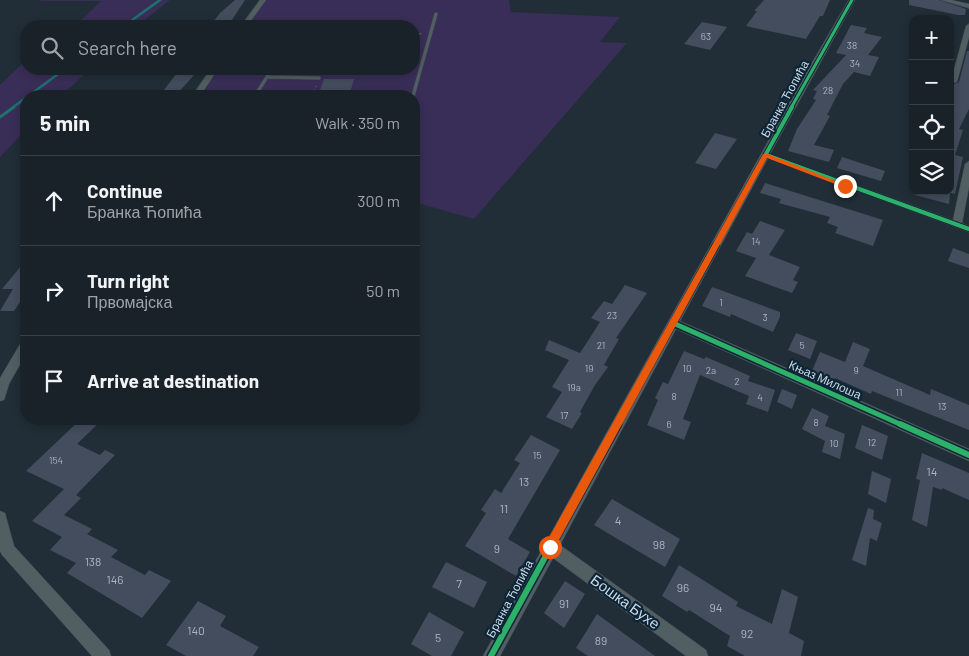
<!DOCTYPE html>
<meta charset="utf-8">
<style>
:root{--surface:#192229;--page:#262f35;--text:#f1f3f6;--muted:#9fa4a8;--line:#373f46}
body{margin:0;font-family:Barlow,sans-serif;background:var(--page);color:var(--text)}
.controls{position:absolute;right:15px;top:15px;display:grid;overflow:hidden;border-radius:10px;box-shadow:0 2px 8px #0003}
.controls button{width:45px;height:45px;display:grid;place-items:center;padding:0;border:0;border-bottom:1px solid var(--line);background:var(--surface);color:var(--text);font:25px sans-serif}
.stop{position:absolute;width:15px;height:15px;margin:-11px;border:4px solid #ea580c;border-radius:50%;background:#fff}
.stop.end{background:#ea580c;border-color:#fff;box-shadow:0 1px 5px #0008}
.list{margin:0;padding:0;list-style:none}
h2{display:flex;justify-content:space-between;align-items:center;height:65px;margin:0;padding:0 20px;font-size:21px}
h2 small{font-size:16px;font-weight:400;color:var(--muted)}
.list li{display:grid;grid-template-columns:32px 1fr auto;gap:15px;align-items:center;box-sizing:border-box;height:90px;padding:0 20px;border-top:1px solid var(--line)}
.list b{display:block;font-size:19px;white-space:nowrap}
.list p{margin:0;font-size:16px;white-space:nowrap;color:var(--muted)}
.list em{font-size:16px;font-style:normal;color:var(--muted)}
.icon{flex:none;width:28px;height:28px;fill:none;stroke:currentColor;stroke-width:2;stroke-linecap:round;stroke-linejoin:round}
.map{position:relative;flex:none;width:969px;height:656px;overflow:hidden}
.search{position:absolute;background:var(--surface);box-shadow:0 2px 8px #0003;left:20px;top:20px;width:400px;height:55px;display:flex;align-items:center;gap:12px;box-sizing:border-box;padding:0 18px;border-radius:20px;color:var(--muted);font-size:19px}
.panel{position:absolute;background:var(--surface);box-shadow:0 2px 8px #0003;left:20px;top:90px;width:400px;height:335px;border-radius:20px}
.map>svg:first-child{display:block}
.green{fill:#392e57}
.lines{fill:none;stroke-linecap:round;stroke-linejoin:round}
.stream-far1{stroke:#1c726f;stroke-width:2.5}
.stream{stroke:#1c726f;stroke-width:3}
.building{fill:#434d5d}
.service-casing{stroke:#3e4951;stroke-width:4}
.minor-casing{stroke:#3e4951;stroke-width:1}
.path{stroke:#5e6a6e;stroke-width:1;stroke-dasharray:2.5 2.5;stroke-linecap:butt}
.service{stroke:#515e62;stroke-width:3}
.minor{fill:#515e62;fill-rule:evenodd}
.cycleway-far3-casing{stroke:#0d2536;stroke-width:5}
.cycleway-far2-casing{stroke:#0d2536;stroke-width:6}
.cycleway-far1-casing{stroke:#0d2536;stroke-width:8}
.cycleway-casing{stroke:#0d2536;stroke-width:9}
.cycleway-far3{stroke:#2db169;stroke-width:3}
.cycleway-far2{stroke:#2db169;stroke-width:4}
.cycleway-far1{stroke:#2db169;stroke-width:5}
.cycleway{stroke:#2db169;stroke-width:6}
.route{fill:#ea580c}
.labels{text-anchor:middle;stroke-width:4.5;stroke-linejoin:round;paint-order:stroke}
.number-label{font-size:10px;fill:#a9b6c3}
.street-label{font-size:12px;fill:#cbd9e5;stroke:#0d2536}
.near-number-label{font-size:12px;fill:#a9b6c3}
.near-street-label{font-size:15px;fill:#cbd9e5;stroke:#0d2536}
</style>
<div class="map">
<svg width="969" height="656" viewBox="0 0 969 656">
<rect width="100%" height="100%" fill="#212e37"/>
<path class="green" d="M41,0H170L137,26H75L101,1H40Z
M265,0H509L511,12L620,17L600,42L627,43L474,219L414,202V96H201L216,69H414V26H244Z
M26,60V69H90L61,96H26V130L0,157V85Z"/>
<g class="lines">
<path class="stream-far1" d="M124,26L160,0
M12,108L65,69"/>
<path class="stream" d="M0,117L14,107"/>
</g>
<path class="building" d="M235,0H245L228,26H210L220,13Z
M764,0H830L823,16H820L806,39L746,26L757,11H754Z
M909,0H939L966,9L965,15H958L909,5Z
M702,22L727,27L710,50L684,44Z
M851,25L867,28L864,33L882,37L868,55L879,57L870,76L854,72L843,84L827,115L830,116L814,145L834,150L829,162L788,151L797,129L816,100L813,99L817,91L813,90L846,55L836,53Z
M967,51H969V109L959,129L963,130L955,155L963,157L955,194L950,193L949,204L915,195V191H950V86L959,82Z
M180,69H196L193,72L196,73L176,95H160Z
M324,79H354L350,93H319Z
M715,133L737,139L716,169L695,163Z
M842,157L885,171L881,181L837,168Z
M765,183L883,220L873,246L835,233L838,227L827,223L830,217L779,203L781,199L760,193Z
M760,221L785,230L769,255L800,267L793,280L798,282L792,293L745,276L756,258L736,251L747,232L752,234Z
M953,248L969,254V268L948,261Z
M26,260V293L14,311H0L13,289H2Z
M625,285L647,293L616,338L619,339L604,365L608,367L595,385L580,412L582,413L572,429L546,417L562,392L552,387L569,360L545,350L549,340L580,353L600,322L591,318L604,301L612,304Z
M712,287L780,312V317L773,332L731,314L730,317L702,306Z
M796,333L817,341L810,359L788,350Z
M853,342L870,349L863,366L930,395L931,389L969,405V430L872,391L871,394L835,378L834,380L812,371L820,352L845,362Z
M684,351L704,359L706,357L750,376L748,381L775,390L768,412L746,404L749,396L700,375L683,419L691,422L684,440L647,425L658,400L655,398L663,382L668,384Z
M782,389L797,395L792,409L777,402Z
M812,408L829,416L825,426L845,434L840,459L822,452L825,441L802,429Z
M81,419H103L77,444L100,455L105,450L115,455L76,495L81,498L64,515L92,529L87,534L118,550L111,557L145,575L149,570L171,581L142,618L67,573L76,563L50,550L62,537L32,521L64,489L26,471Z
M862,425L888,436L882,460L855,448Z
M531,435L560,450L508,539L530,552L516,576L465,546L486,513L481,510L495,489L501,493L520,463L514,460Z
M922,453L969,473V500L942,488V490L933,487L927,527L912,520L920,480L916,479Z
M872,471L891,479L886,503L868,494Z
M612,499L680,539L665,567L594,525Z
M868,508L874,510L873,519L882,523L877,541L870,538L866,566L852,560Z
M446,562L487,582L474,608L432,587Z
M679,565L738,602L736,606L772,624L782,589L798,597L789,633L804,641L801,656H745L727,646L730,636L689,610L687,612L662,596Z
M565,581L585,594L564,628L544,613Z
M198,601L226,616L220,626L259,647L253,656H186L166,645Z
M429,612L464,632L451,656H432L411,644Z
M597,614L655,656H588L576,648Z"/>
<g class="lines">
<g class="service-casing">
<path id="service" d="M267,77L319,78
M255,96L272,69
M413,96L436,14"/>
</g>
<g class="minor-casing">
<path id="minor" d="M260,0H266L247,26H241Z
M849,0H855L770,154L953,220L965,164L969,161V187L962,223L969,226V232L768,158L680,321L969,449V461L676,329L560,545L706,650L708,656H686L553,558L500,656H483L806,73Z
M941,0H951L969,4V8Z
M969,24V37L957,82L950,84L966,26Z
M211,69H218L200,96H192Z
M26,340V354L9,384L4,400L0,401V378L22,341Z
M0,511L5,513L14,546L109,650L111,656H92L2,555L0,551Z"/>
</g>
<path class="path" d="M414,33L422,34
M311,96L316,86"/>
<use href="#service" class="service"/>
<use href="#minor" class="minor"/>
<g class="cycleway-far3-casing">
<path id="cycleway-far3" d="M791,108L852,0"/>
</g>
<g class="cycleway-far2-casing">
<path id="cycleway-far2" d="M766,155L969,229
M715,246L792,107"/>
</g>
<g class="cycleway-far1-casing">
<path id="cycleway-far1" d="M673,323L902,425
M617,425L716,245"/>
</g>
<g class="cycleway-casing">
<path id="cycleway" d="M900,424L969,455
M491,656L618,424"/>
</g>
<use href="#cycleway-far3" class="cycleway-far3"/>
<use href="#cycleway-far2" class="cycleway-far2"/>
<use href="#cycleway-far1" class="cycleway-far1"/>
<use href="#cycleway" class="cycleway"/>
</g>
<path class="route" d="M763,154H768L848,186L843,187L767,158L553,551L550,552L546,551L544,547L546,543Z"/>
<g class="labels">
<g class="number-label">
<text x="706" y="40">63</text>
<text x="852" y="49">38</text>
<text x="855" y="67">34</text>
<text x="828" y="94">28</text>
<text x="756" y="245">14</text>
<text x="721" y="306">1</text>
<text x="612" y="319">23</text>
<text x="765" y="321">3</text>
<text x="601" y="349">21</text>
<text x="802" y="349">5</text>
<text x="589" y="372">19</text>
<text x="687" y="372">10</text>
<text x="711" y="374">2a</text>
<text x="856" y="374">9</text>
<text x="737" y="385">2</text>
<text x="574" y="391">19a</text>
<text x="899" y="396">11</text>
<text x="674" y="400">8</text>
<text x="760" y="401">4</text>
<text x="942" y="410">13</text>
<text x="564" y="419">17</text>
<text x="816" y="426">8</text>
<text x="669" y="428">6</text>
<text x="872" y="446">12</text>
<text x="834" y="447">10</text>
<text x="537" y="459">15</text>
<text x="56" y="464">154</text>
</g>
<g class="street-label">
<text transform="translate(785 99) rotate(-61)" y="4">Бранка Ћопића</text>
<text transform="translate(825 380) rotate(24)" y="4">Књаз Милоша</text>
<text transform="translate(510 599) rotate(-62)" y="4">Бранка Ћопића</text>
</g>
<g class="near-number-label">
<text x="932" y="476">14</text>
<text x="524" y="486">13</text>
<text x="504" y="513">11</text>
<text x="618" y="525">4</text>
<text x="659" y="549">98</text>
<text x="497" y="553">9</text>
<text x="93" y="566">138</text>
<text x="115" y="584">146</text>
<text x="459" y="588">7</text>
<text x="683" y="592">96</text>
<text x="564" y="608">91</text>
<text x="716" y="612">94</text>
<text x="196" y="635">140</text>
<text x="747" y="638">92</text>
<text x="438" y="642">5</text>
<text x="601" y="645">89</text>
</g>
<g class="near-street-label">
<text transform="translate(625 602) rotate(36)" y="5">Бошка Бухе</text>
</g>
</g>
</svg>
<div class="controls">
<button>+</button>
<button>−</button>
<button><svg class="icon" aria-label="locate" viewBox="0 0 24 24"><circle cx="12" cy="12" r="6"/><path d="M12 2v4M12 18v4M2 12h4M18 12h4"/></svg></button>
<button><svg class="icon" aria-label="layers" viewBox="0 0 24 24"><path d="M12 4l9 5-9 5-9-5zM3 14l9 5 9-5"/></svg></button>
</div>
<div class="stop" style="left:550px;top:547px"></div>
<div class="stop end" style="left:845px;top:186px"></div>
<div class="search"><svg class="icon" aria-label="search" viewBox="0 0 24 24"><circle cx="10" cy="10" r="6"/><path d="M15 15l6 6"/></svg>Search here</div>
<section class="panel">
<h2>5 min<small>Walk · 350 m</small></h2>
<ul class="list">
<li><svg class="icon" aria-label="ahead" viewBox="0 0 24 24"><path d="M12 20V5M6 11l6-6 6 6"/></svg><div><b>Continue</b><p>Бранка Ћопића</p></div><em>300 m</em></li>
<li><svg class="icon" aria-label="right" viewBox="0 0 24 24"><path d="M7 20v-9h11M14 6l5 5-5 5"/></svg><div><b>Turn right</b><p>Првомајска</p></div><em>50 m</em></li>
<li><svg class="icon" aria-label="arrive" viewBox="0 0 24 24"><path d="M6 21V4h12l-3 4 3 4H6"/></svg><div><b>Arrive at destination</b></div></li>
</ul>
</section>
</div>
